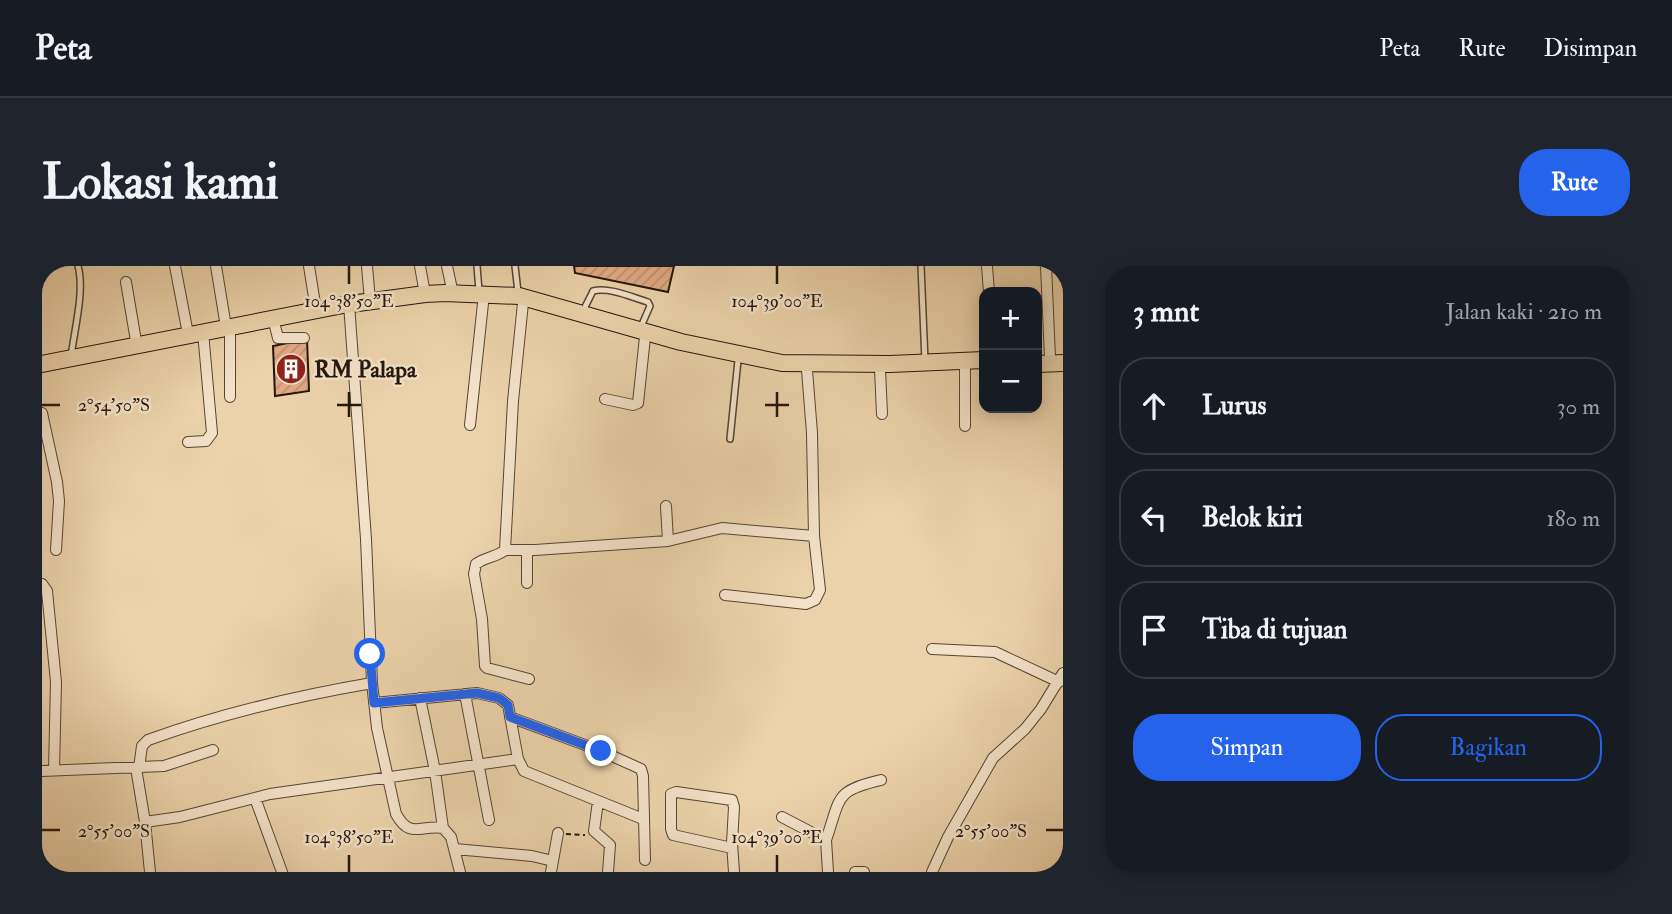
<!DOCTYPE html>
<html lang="id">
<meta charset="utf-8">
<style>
:root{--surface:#171b24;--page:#20242c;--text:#f1f3f6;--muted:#9ea1a6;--line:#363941;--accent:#2563eb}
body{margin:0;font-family:"IM FELL Double Pica",serif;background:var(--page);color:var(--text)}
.controls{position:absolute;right:21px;top:21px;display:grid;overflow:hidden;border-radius:14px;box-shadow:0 4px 18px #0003}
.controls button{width:63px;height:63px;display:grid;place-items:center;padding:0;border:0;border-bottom:2px solid var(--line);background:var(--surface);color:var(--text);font:35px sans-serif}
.stop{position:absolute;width:21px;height:21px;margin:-16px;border:5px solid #2563eb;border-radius:50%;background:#fff}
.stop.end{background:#2563eb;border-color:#fff;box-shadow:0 2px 7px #0008}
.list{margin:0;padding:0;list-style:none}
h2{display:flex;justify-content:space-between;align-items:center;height:91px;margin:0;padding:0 28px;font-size:30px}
h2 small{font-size:23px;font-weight:400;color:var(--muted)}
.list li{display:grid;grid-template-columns:46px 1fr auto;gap:21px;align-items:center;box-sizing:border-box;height:98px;margin:0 14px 14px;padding:0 14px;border:2px solid var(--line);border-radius:28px}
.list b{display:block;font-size:26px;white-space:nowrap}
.list em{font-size:23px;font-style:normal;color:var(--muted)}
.actions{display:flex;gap:14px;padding:21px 28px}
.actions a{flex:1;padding:16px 0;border:2px solid var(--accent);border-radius:28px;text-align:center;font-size:24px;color:var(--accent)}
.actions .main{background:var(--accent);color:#fff}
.icon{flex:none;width:38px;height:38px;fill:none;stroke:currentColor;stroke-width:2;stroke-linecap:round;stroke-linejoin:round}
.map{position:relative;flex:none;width:1021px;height:606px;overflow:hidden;border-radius:28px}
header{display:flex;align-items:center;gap:42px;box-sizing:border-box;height:98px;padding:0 35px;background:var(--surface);border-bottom:2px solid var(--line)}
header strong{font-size:33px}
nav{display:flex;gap:38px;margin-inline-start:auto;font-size:24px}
.intro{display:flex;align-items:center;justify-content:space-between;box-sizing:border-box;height:168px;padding:0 42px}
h1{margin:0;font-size:49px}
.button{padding:18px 32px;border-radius:28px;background:var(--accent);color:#fff;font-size:24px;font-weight:700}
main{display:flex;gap:42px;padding:0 42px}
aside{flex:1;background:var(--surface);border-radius:28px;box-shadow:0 4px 18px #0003}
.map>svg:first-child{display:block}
.building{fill:url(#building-hatch);stroke:#22170d;stroke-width:2}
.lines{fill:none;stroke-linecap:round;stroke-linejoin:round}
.service-casing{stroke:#544634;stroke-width:8}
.minor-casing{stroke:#544634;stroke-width:12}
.trunk-casing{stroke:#22170d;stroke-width:18}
.path{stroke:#22170d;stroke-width:2;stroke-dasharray:5 3.5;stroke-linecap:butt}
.service{stroke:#f3e2c8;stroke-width:5}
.minor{stroke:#f3e2c8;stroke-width:10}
.trunk{stroke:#ecd2ab;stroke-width:16}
.route{stroke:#2563eb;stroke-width:9}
.ticks{fill:none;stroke:#22170d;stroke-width:2.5}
.labels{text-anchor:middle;stroke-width:5;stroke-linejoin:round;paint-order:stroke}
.poi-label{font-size:23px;font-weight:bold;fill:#22170d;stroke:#f3e2c8;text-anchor:start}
.ticks-label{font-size:18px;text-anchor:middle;fill:#22170d;stroke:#f3e2c8;stroke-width:5;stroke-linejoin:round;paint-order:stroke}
</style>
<header>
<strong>Peta</strong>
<nav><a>Peta</a><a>Rute</a><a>Disimpan</a></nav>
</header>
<div class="intro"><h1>Lokasi kami</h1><a class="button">Rute</a></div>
<main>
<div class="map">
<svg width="1021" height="606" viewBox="0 0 1021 606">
<defs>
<pattern id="building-hatch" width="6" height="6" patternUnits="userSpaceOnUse" patternTransform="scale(1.75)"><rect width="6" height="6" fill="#e0a984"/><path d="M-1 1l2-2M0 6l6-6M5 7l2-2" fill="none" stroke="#c09171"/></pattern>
</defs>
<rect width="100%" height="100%" fill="#ecd2ab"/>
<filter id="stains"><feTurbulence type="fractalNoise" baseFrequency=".00286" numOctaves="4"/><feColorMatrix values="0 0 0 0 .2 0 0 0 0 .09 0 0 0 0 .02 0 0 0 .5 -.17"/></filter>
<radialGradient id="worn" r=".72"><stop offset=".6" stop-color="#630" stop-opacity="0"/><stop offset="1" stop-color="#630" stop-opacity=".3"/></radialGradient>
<path class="building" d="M532,0H632L626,26L533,7Z
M265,73L267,125L233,130L231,80Z"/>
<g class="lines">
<g class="service-casing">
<path id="service" d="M435,0L437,25
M473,0L476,26
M879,0L883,95
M541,45L551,25C568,21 589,31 606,36L608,40L598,63
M29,91C32,65 43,25 36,0
M688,173L696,94"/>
</g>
<g class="minor-casing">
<path id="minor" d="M133,0L146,68
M174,0L184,61
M267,0L274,44
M325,0L328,35
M378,0L383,28
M405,0L411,28
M945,0L947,26
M1004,0L1008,92
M84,16L95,81
M481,37L471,135L463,284H493L626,275L680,262L772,270L770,167L765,104
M307,38L324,273L330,417L335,462L354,548C368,573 377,559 401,562L409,571L418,606
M231,52L236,72H262
M188,60V131
M923,100V160
M838,103L840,148
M563,133L591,139L596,137L603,71
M0,147L15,216L17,235L14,284
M428,159L442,28
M146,176L164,175L170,167L161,66
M624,240L626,275
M463,284C455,291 443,291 434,298L432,308L440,353L443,400L445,402L487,413
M485,284V317
M0,318L5,325L14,416L12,504
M683,329L764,338L773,334L778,324L772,270
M890,383L953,386L1017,416
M423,428L447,554
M378,432L393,505L401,562
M332,437L435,427L457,432L466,439L476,493L482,505L601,553
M468,451L559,485L599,503L601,510L603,594
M94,502L103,556L138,551L228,528L476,493
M97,502L100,480L106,474C178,448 254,430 330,417
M0,505L122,500L171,484
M213,532L240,606
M556,535L552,565L568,579L566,606
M740,551L784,574L786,606
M103,556L108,606
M784,574C799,531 792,525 839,514
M690,582L631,569L629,563V528L634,526L690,534L692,541L690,577L692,606
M413,583L490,590L511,595
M509,606L516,567
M813,606H822
M890,606L906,571L951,492L983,463L999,443L1021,407"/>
</g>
<g class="trunk-casing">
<path id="trunk" d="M0,98L301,39L383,28L403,27L477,30L639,76L740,97L848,98L942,94
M995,98L1021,97"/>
</g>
<path class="path" d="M524,568L543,569"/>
<use href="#service" class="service"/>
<use href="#minor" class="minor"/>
<use href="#trunk" class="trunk"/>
</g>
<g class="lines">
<path class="route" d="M328,388L332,437L435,427L457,432L466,439L468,451L559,485"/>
</g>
<path class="ticks" d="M307,0V18M735,0V18M307,126V151M735,126V151M0,139H18M295,139H319M723,139H747M0,564H18M1004,564H1021M307,589V606M735,589V606"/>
<defs>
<g id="building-disc" transform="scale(1.575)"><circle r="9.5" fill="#8f2418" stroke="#f3e2c8"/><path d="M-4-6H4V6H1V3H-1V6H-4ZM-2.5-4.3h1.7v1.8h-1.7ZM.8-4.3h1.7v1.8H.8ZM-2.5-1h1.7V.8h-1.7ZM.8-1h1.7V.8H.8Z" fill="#fff"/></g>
</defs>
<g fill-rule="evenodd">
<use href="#building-disc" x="249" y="103"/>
</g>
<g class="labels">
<g class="poi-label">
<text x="272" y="111">RM Palapa</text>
</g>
</g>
<g class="ticks-label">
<text x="307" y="41">104°38'50"E</text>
<text x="735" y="41">104°39'00"E</text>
<text x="72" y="145">2°54'50"S</text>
<text x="72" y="571">2°55'00"S</text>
<text x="949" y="571">2°55'00"S</text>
<text x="307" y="577">104°38'50"E</text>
<text x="735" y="577">104°39'00"E</text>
</g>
<rect width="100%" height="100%" filter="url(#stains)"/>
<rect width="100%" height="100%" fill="url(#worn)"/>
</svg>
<div class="controls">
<button>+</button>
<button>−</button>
</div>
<div class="stop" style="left:328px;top:388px"></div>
<div class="stop end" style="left:559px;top:485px"></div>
</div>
<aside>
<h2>3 mnt<small>Jalan kaki · 210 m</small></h2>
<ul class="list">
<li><svg class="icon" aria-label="ahead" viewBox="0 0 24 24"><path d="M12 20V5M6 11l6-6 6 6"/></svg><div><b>Lurus</b></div><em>30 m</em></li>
<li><svg class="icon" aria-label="left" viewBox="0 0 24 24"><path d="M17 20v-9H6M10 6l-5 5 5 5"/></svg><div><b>Belok kiri</b></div><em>180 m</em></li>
<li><svg class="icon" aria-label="arrive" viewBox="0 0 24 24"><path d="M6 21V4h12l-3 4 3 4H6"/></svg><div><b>Tiba di tujuan</b></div></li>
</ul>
<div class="actions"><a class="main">Simpan</a><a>Bagikan</a></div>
</aside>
</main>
